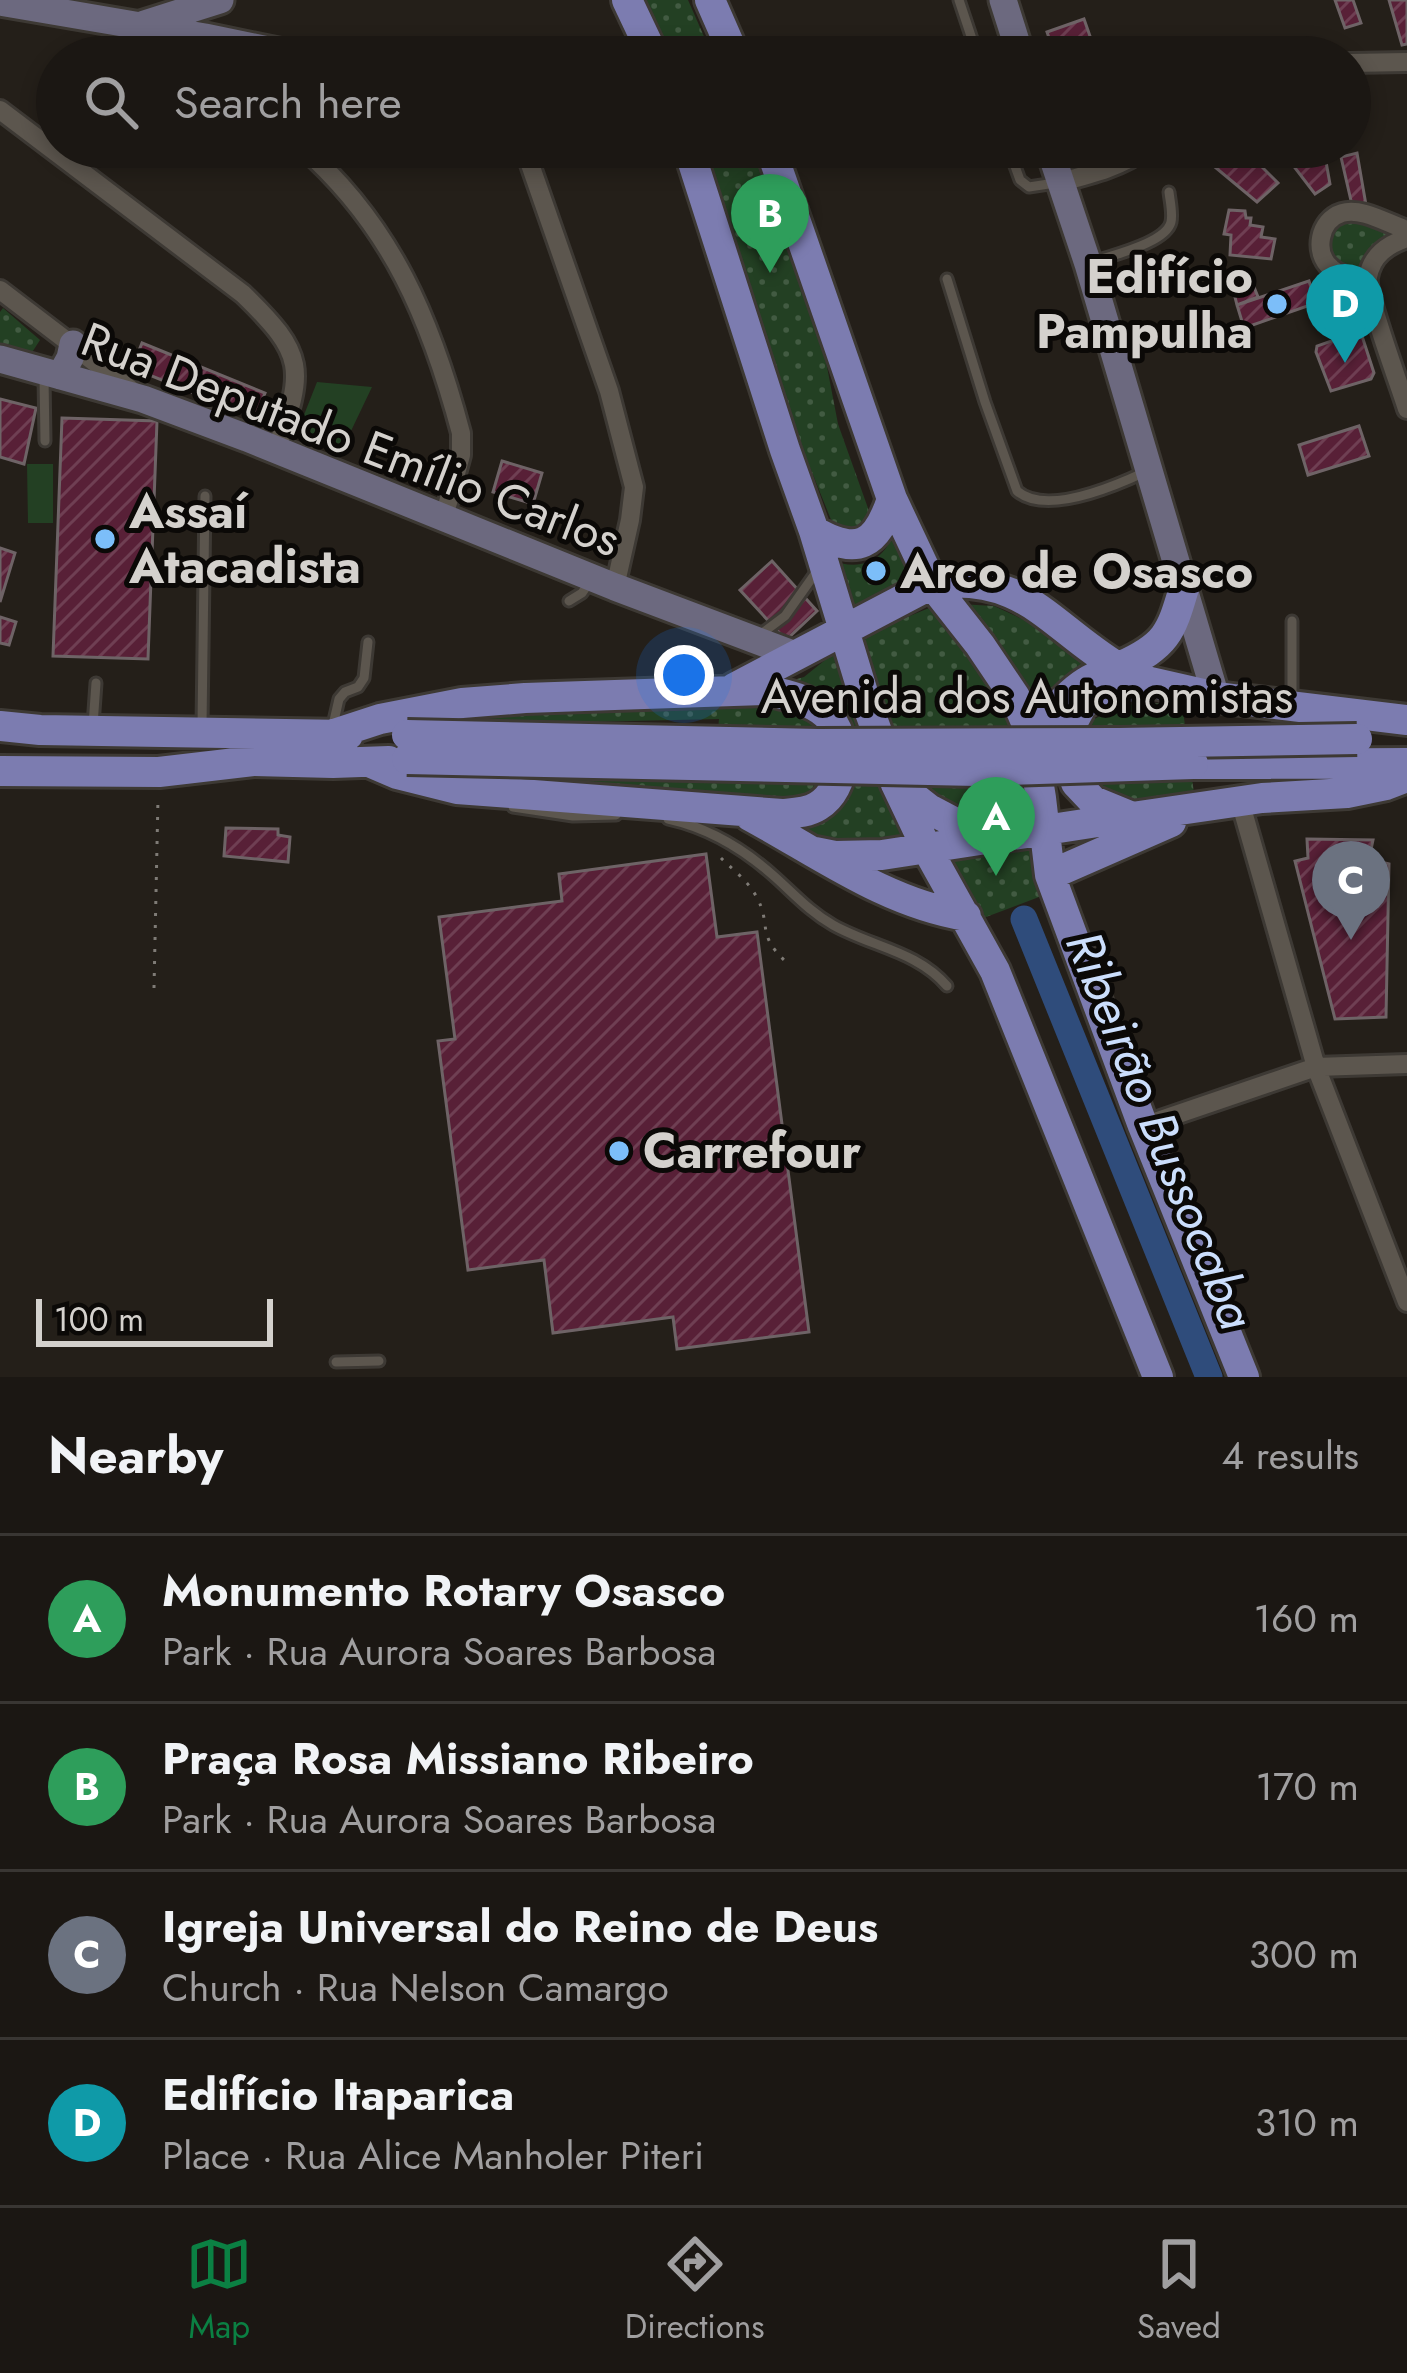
<!DOCTYPE html>
<meta charset="utf-8">
<style>
:root{--surface:#1b1713;--page:#24201c;--text:#f1f3f6;--muted:#a09fa0;--line:#393633;--accent:#0b8043}
body{margin:0;font-family:Jost,sans-serif;background:var(--page);color:var(--text)}
.scale{position:absolute;left:36px;bottom:30px;width:237px;box-sizing:border-box;padding-left:12px;border:6px solid #d4d1cd;border-top:0;font-size:33px;line-height:42px;white-space:nowrap;color:#d4d1cd;-webkit-text-stroke:9px #0b0907;paint-order:stroke}
.you{position:absolute;left:684px;top:675px;width:42px;height:42px;margin:-30px;border:9px solid #fff;border-radius:50%;background:#1a73e8;box-shadow:0 0 0 18px #1a73e833}
.badge{display:grid;place-items:center;width:78px;height:78px;border-radius:50%;background:var(--accent);color:#fff;font-size:39px;font-weight:700}
.pin{position:absolute;translate:-50% -99px;filter:drop-shadow(0 3px 6px #0008)}
.pin::after{content:'';position:absolute;top:63px;width:42px;height:36px;background:inherit;clip-path:polygon(0 0,100% 0,50% 100%)}
.list{margin:0;padding:0;list-style:none}
h2{display:flex;justify-content:space-between;align-items:center;height:156px;margin:0;padding:0 48px;font-size:51px}
h2 small{font-size:39px;font-weight:400;color:var(--muted)}
.list li{display:grid;grid-template-columns:78px 1fr auto;gap:36px;align-items:center;box-sizing:border-box;height:168px;padding:0 48px;border-top:3px solid var(--line)}
.list b{display:block;font-size:45px;white-space:nowrap}
.list p{margin:0;font-size:39px;white-space:nowrap;color:var(--muted)}
.list em{font-size:39px;font-style:normal;color:var(--muted)}
.icon{flex:none;width:66px;height:66px;fill:none;stroke:currentColor;stroke-width:2;stroke-linecap:round;stroke-linejoin:round}
.map{position:relative;flex:none;width:1407px;height:1377px;overflow:hidden}
.search{position:absolute;background:var(--surface);box-shadow:0 6px 18px #0003;left:36px;right:36px;top:36px;height:132px;display:flex;align-items:center;gap:30px;box-sizing:border-box;padding:0 42px;border-radius:66px;color:var(--muted);font-size:45px}
.sheet{height:828px;background:var(--surface)}
nav{display:flex;justify-content:space-around;align-items:center;box-sizing:border-box;height:168px;border-top:3px solid var(--line);background:var(--surface);font-size:33px;color:var(--muted)}
nav a{display:grid;justify-items:center;gap:6px}
nav .on{color:var(--accent)}
.map>svg:first-child{display:block}
.grass{fill:#234023}
.park{fill:url(#park-dots)}
.lines{fill:none;stroke-linecap:round;stroke-linejoin:round}
.river{stroke:#2f4c7b;stroke-width:27}
.building{fill:url(#building-hatch);stroke:#6e6366;stroke-width:3}
.lane-casing{stroke:#3d3934;stroke-width:15}
.street-casing{stroke:#3d3934;stroke-width:24}
.secondary-casing{stroke:#3d3934;stroke-width:33}
.primary-casing{stroke:#3d3934;stroke-width:36}
.path{stroke:#7f7b76;stroke-width:3;stroke-dasharray:3 9;stroke-linecap:butt}
.lane{stroke:#5c564e;stroke-width:9}
.street{stroke:#5c564e;stroke-width:18}
.secondary{stroke:#6c697f;stroke-width:27}
.primary{stroke:#7c7cb0;stroke-width:30}
.primary-bridge-casing{stroke:#3d3934;stroke-width:36;stroke-linecap:butt}
.primary-bridge{stroke:#7c7cb0;stroke-width:30}
.poi-dot{fill:#7cbef9;stroke:#0b0907;stroke-width:4.5}
.labels{text-anchor:middle;stroke-width:10;stroke-linejoin:round;paint-order:stroke}
.poi-label{font-size:48px;font-weight:bold;fill:#d4d1cd;stroke:#0b0907;text-anchor:start}
.street-label{font-size:48px;fill:#d4d1cd;stroke:#0b0907}
.water-label{font-size:51px;font-style:italic;fill:#cbdefc;stroke:#0b0907}
</style>
<div class="map">
<svg width="1407" height="1377" viewBox="0 0 1407 1377">
<defs>
<pattern id="park-dots" width="8" height="8" patternUnits="userSpaceOnUse" patternTransform="scale(3)"><rect width="8" height="8" fill="#234023"/><path d="M2 2h.1M6 6h.1" fill="none" stroke="#425b42" stroke-width="1.8" stroke-linecap="round"/></pattern>
<pattern id="building-hatch" width="6" height="6" patternUnits="userSpaceOnUse" patternTransform="scale(3)"><rect width="6" height="6" fill="#582037"/><path d="M-1 1l2-2M0 6l6-6M5 7l2-2" fill="none" stroke="#6f3f53"/></pattern>
</defs>
<rect width="100%" height="100%" fill="#241f19"/>
<path class="grass" d="M317,382L372,387L340,454L306,438L300,425Z
M27,464H53V523H28Z"/>
<path class="park" d="M637,0H688L713,57H663Z
M700,147H753L823,346L838,424L874,525L838,537L778,388Z
M1357,217L1399,235L1362,278L1345,271L1326,251L1332,224Z
M3,308L40,340L29,357L0,349V312Z
M895,526L918,584L847,624L829,560C863,572 887,561 895,526Z
M959,604L994,606L1035,625L1089,664L1040,712Z
M934,606L1007,703L1032,818L948,805L904,779L856,638Z
M840,648L881,788L912,841L844,851L800,829C854,813 851,794 854,743L783,683L804,677Z
M762,699L822,722L832,780L810,806L471,777L714,770L719,719L448,725L447,718Z
M1182,703L1195,801L1132,810L1102,794L1077,749L1088,722L1125,704Z
M1035,841L1039,897L978,920L943,855Z"/>
<g class="lines">
<path class="river" d="M1024,919L1209,1377"/>
</g>
<path class="building" d="M1335,0H1353L1361,23L1345,28Z
M1389,0H1407V44L1402,45Z
M1084,19L1091,39L1053,50L1047,32Z
M1157,45L1160,57H1121Z
M1205,147H1242L1278,183L1257,202L1198,153Z
M1279,147H1319L1325,156L1330,184L1315,194Z
M1357,153L1366,205H1352L1341,157Z
M1229,210L1245,211L1246,218H1251L1250,225L1263,227L1261,237L1275,239L1271,259L1230,255L1231,235L1224,234Z
M1309,281L1316,303L1244,328L1237,305Z
M1254,287L1258,297L1237,305L1234,293Z
M1357,332L1362,336L1374,373L1371,379L1331,391L1316,352L1317,346Z
M142,343L265,393L255,418L132,368Z
M0,399L36,408L24,464L0,457Z
M62,418L157,421L148,659L53,656Z
M1359,426L1369,456L1308,475L1299,445Z
M502,461L542,473L533,504L493,492Z
M0,548L15,553L0,602Z
M772,561L817,611L786,640L740,590Z
M0,617L16,622L9,645L0,643Z
M226,828L278,829V835L290,837L288,862L224,856Z
M1307,839L1373,840L1369,859L1389,864L1386,1017L1335,1019L1295,861L1308,858Z
M706,854L717,937L757,932L809,1332L677,1349L673,1317L553,1333L544,1260L468,1270L438,1041L455,1039L439,917L562,901L559,874Z"/>
<g class="lines">
<g class="lane-casing">
<path id="lane" d="M959,0L978,57
M1008,147L1020,180L1029,187L1055,183
M1177,147L1180,154
M1093,262C1112,255 1166,243 1171,222C1173,213 1170,201 1169,192
M947,279L985,402L1017,491C1046,516 1115,486 1145,472
M44,377L45,441
M569,601L582,593L591,580
M761,634L785,616L817,571
M1292,700V621
M93,725L96,683
M202,725L205,496
M333,725L339,699L345,692L358,687L364,678L368,642
M513,807L573,816L616,815
M668,819C709,828 744,849 775,877C794,894 810,912 833,925C872,947 917,951 947,986
M336,1362L379,1361"/>
</g>
<g class="street-casing">
<path id="street" d="M1350,63L1407,62
M0,110L243,294C306,355 305,369 276,450
M302,147C392,226 431,320 461,433V455L444,517
M524,147L609,391L634,487L630,520L615,587
M1060,182C1092,174 1121,167 1148,147
M1407,238C1387,245 1372,255 1368,277C1365,293 1400,386 1407,409
M1366,282C1355,279 1339,276 1331,268C1313,253 1319,220 1342,213C1362,207 1388,224 1407,230
M0,290L135,393
M1240,801L1316,1067L1407,1302
M1143,1126L1316,1067L1407,1064"/>
</g>
<g class="secondary-casing">
<path id="secondary" d="M1003,0L1021,57
M0,2L205,37L302,57
M144,24L220,0
M1049,147L1088,264L1216,697
M0,359L143,399L247,438L615,587L795,655
M60,376L70,358L73,344"/>
</g>
<g class="primary-casing">
<path id="primary" d="M627,0L654,57
M710,0L735,57
M688,147L785,450L814,531L864,696L896,784L926,847L995,971L1158,1377
M770,147L892,499L932,584L980,645L1015,697L1025,720L1031,737L1041,798L1050,875L1143,1126L1244,1377
M814,531C858,556 876,546 892,499
M734,688L932,584C1024,573 1047,623 1116,666C1126,673 1139,677 1150,682
M1407,720L1216,697L1150,682L1097,694L1082,705L1074,720L1066,748L1076,783L1093,801L1132,817L1262,798L1347,793L1386,785L1407,777
M0,726L40,730L348,735
M331,735L380,719L462,703L525,698L765,690C785,694 811,700 826,714C850,738 847,788 818,806C807,813 794,813 782,814L457,789L397,774L369,762
M1031,737C1048,719 1065,695 1086,682C1096,675 1109,672 1121,666C1166,646 1171,633 1184,588
M1193,764L1407,763
M0,771L159,772L253,761L333,763L389,761
M901,787L929,809L984,838
M750,816C820,854 886,903 966,916
M815,852L835,856L882,855L1130,817
M1050,875L1171,822"/>
</g>
<path class="path" d="M721,858C733,870 748,881 756,896C772,924 756,933 784,960
M154,988L158,798"/>
<use href="#lane" class="lane"/>
<use href="#street" class="street"/>
<use href="#secondary" class="secondary"/>
<use href="#primary" class="primary"/>
<g class="primary-bridge-casing">
<path id="primary-bridge" d="M407,735L818,744L1119,743L1357,739
M407,759L977,771L1193,764"/>
</g>
<use href="#primary-bridge" class="primary-bridge"/>
</g>
<g class="poi-dot">
<circle cx="1277" cy="304" r="12"/>
<circle cx="105" cy="539" r="12"/>
<circle cx="876" cy="571" r="12"/>
<circle cx="619" cy="1151" r="12"/>
</g>
<g class="labels">
<g class="poi-label">
<text x="1253" y="293" text-anchor="end">Edifício<tspan x="1253" dy="55">Pampulha</tspan></text>
<text x="129" y="528">Assaí<tspan x="129" dy="55">Atacadista</tspan></text>
<text x="900" y="588">Arco de Osasco</text>
<text x="643" y="1168">Carrefour</text>
</g>
<g class="street-label">
<text transform="translate(351 439) rotate(21)" y="17">Rua Deputado Emílio Carlos</text>
<text x="1027" y="713">Avenida dos Autonomistas</text>
</g>
<g class="water-label">
<text transform="translate(1161 1130) rotate(68)" y="18">Ribeirão Bussocaba</text>
</g>
</g>
</svg>
<div class="scale">100 m</div>
<div class="you"></div>
<div class="pin badge" style="left:996px;top:876px;background:#2e9e5b">A</div>
<div class="pin badge" style="left:770px;top:273px;background:#2e9e5b">B</div>
<div class="pin badge" style="left:1351px;top:940px;background:#6b7280">C</div>
<div class="pin badge" style="left:1345px;top:363px;background:#0f9aa8">D</div>
<div class="search"><svg class="icon" aria-label="search" viewBox="0 0 24 24"><circle cx="10" cy="10" r="6"/><path d="M15 15l6 6"/></svg>Search here</div>
</div>
<section class="sheet">
<h2>Nearby<small>4 results</small></h2>
<ul class="list">
<li><span class="badge" style="background:#2e9e5b">A</span><div><b>Monumento Rotary Osasco</b><p>Park · Rua Aurora Soares Barbosa</p></div><em>160 m</em></li>
<li><span class="badge" style="background:#2e9e5b">B</span><div><b>Praça Rosa Missiano Ribeiro</b><p>Park · Rua Aurora Soares Barbosa</p></div><em>170 m</em></li>
<li><span class="badge" style="background:#6b7280">C</span><div><b>Igreja Universal do Reino de Deus</b><p>Church · Rua Nelson Camargo</p></div><em>300 m</em></li>
<li><span class="badge" style="background:#0f9aa8">D</span><div><b>Edifício Itaparica</b><p>Place · Rua Alice Manholer Piteri</p></div><em>310 m</em></li>
</ul>
</section>
<nav>
<a class="on"><svg class="icon" aria-label="map" viewBox="0 0 24 24"><path d="M3 6l6-2 6 2 6-2v14l-6 2-6-2-6 2zM9 4v14M15 6v14"/></svg>Map</a>
<a><svg class="icon" aria-label="directions" viewBox="0 0 24 24"><path d="M12 3l9 9-9 9-9-9zM9 14v-3h6M13 9l2 2-2 2"/></svg>Directions</a>
<a><svg class="icon" aria-label="saved" viewBox="0 0 24 24"><path d="M7 4h10v16l-5-4-5 4z"/></svg>Saved</a>
</nav>
